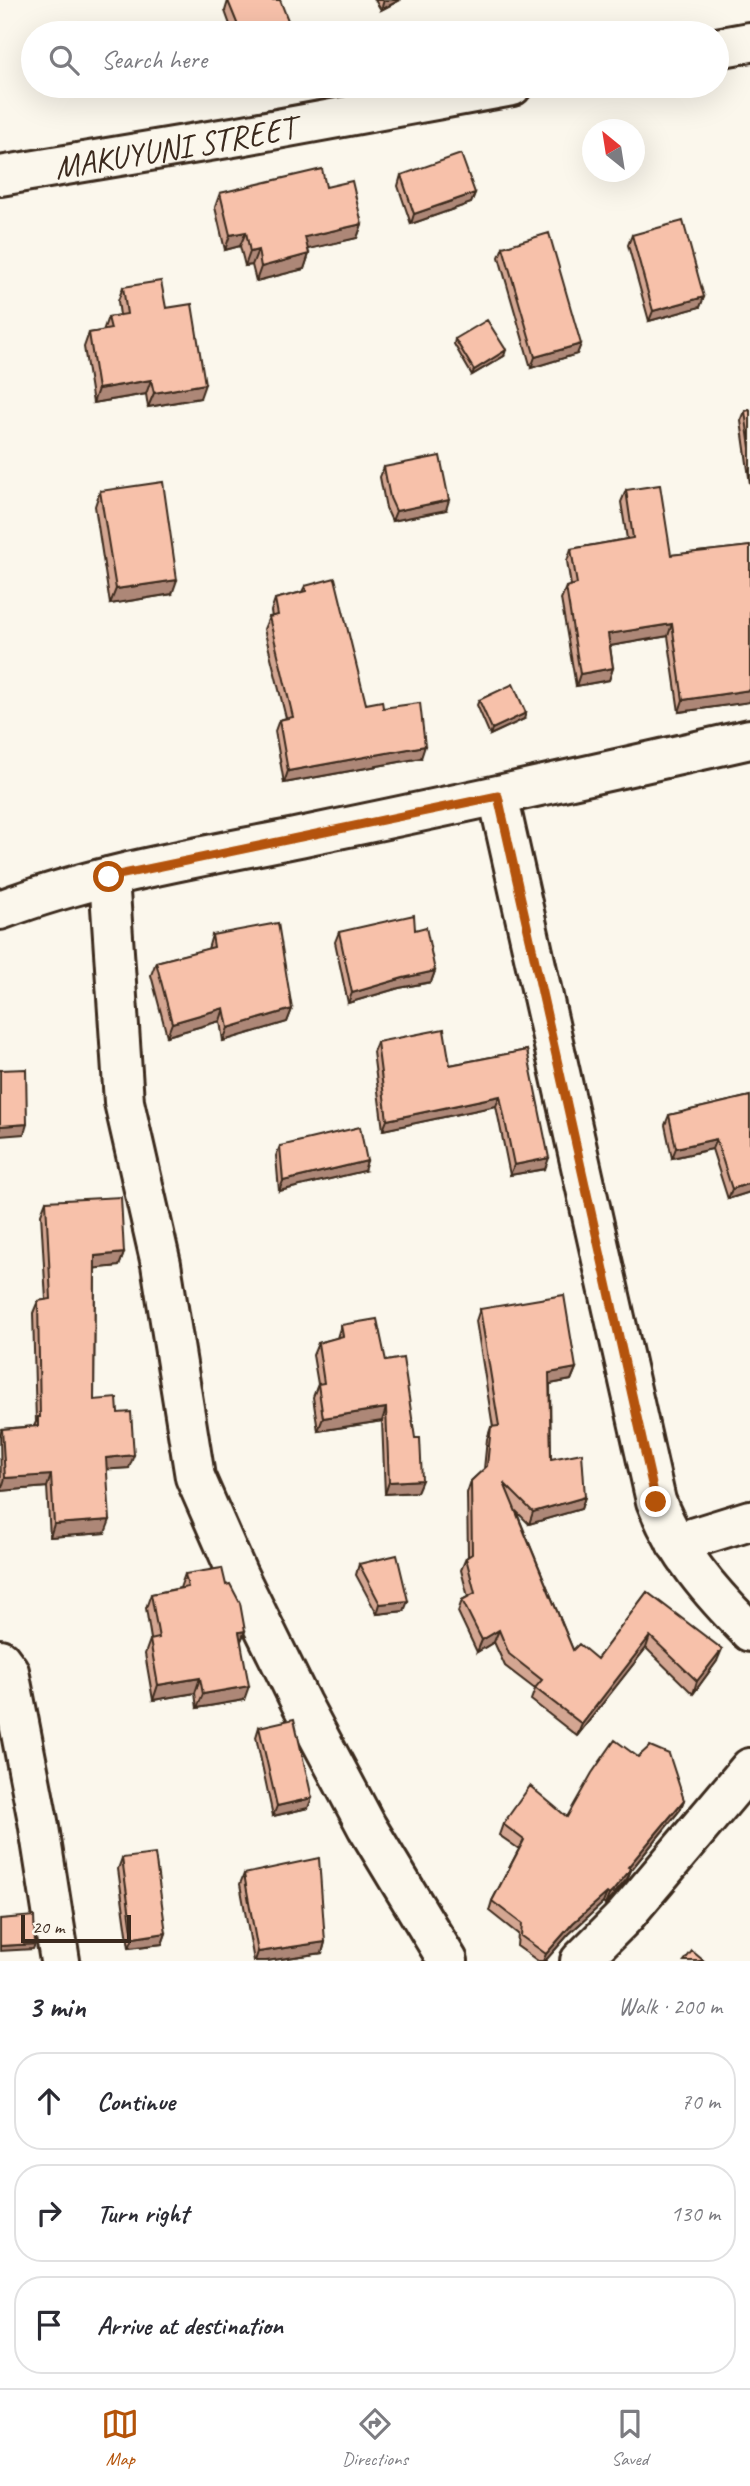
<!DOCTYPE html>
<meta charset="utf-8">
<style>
:root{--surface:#fff;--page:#f7f7f7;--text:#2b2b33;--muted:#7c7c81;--line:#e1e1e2;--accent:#b45309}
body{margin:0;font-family:Caveat,sans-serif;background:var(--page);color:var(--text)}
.compass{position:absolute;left:582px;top:119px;width:63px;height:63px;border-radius:50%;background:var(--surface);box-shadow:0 7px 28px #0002;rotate:330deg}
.scale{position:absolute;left:21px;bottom:18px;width:110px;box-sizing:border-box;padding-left:7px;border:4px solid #3b2a1e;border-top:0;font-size:19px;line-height:24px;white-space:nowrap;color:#3b2a1e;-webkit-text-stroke:5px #fbf7ec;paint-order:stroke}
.stop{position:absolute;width:21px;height:21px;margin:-16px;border:5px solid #b45309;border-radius:50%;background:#fff}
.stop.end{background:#b45309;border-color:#fff;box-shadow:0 2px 7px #0008}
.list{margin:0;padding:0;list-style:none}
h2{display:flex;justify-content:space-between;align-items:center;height:91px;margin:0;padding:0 28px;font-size:30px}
h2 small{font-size:23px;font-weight:400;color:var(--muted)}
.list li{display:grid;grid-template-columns:46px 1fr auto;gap:21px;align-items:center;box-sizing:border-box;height:98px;margin:0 14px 14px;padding:0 14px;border:2px solid var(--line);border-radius:28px}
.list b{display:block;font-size:26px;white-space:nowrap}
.list em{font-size:23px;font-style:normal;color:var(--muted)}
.icon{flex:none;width:38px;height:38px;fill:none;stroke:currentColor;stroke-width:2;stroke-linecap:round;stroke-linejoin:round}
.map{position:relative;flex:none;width:750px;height:1961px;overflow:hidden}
.search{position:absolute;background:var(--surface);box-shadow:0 7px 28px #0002;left:21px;right:21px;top:21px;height:77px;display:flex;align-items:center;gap:18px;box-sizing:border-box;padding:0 24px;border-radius:38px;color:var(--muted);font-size:26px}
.sheet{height:427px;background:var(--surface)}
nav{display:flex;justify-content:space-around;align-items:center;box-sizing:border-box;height:98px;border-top:2px solid var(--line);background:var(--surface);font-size:19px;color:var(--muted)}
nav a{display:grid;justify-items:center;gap:4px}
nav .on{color:var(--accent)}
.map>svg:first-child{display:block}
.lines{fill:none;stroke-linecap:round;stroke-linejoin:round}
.minor-casing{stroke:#3b2a1e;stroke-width:44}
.minor{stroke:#fbf7ec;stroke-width:38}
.wall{fill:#d4a692;stroke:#3b2a1e;stroke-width:2}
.shaded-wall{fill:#ad8777;stroke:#3b2a1e;stroke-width:2}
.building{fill:#f7c1aa;stroke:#3b2a1e;stroke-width:2}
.route{stroke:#b45309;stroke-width:9}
.labels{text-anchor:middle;stroke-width:5;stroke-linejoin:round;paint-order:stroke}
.street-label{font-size:33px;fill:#3b2a1e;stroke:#fbf7ec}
</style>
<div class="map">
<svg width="750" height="1961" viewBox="0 0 750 1961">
<rect width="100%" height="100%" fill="#fbf7ec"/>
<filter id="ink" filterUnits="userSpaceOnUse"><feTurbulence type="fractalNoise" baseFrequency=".0143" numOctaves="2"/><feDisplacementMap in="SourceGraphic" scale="14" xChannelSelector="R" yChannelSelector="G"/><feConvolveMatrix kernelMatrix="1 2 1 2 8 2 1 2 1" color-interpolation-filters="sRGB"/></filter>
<g filter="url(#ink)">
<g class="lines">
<g class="minor-casing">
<g id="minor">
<path d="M717,48L750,42"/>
<path id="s1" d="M0,176L239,136L512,86"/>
<path d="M498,796L656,1501C676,1553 711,1593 750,1632"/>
<path d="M109,877L124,1102L161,1264L195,1477L238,1575L301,1703L367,1827L448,1961"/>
<path d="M0,910C101,872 209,856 314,834C460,804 605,772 750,739"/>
<path d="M676,1543L750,1520"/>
<path d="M0,1659L9,1671L38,1821L60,1961"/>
<path d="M580,1961L625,1916L750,1768"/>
</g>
</g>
<use href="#minor" class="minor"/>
</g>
<path class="wall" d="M375,0H400L381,10Z
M228,1L289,23L285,33H233L225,11Z
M401,175L475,193L471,203L411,224L398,186Z
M326,187L362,224L357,238L308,249L309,254L304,269L256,281L252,265L245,266L240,246L225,250L215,207L220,193Z
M632,235L704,297L700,307L649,321L628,245Z
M503,247L581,344L577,354L531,368L499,257Z
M123,287L166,308L200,398L148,407L146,394L93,403L84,347L89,333L103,331L108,317L120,315L118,301Z
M455,339L504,356L472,375L454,344Z
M750,410V484L741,421L745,411Z
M384,467L446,510L392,521L386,508L380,477Z
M626,490L671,555L750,546V702L679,712L668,636L610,646L613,668L609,680L576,686L561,599L566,587L571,586L567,561L571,549L627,539L621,502Z
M100,491L172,594L110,604L95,506Z
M305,586L366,704L383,708L421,758L284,783L275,731L279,720L286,718L264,629L269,617H272L271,611L275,599L302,592Z
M479,700L524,719L490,735L477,705Z
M415,930L435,971L431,982L399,988L348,1003L335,942L339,932Z
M212,935L292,1009L287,1022L223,1041L220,1021L167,1036L151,975L156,962L208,949Z
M377,1042L450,1065L527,1050L545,1169L510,1175L496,1106L383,1130L373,1052Z
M750,1096V1192L728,1199L712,1149L672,1158L665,1125L669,1115Z
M280,1146L364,1171L279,1191L276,1156Z
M46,1201L124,1253L119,1266L95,1268L94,1400L118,1413L129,1468L106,1469L105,1533L50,1537L47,1487L1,1491L0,1434L2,1429L34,1426L36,1422L33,1313L38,1301L46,1300L41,1214Z
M480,1309L576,1368L571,1380L550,1384L551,1459L585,1497L581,1509L529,1524L516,1511L573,1650L597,1659L647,1592L717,1661L693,1694L646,1648L577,1736L531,1700L535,1689L505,1666L494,1642L477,1652L458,1612L462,1600L468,1597L461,1570L466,1558L468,1557L467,1493L471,1481L484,1469L487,1439L491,1427H493L476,1321Z
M341,1325L386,1361L417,1492L385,1494L382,1421L318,1431L313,1397L318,1384L313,1355L318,1343L337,1338Z
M359,1564L404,1611L377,1614L356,1575Z
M185,1574L226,1585L245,1631L241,1641L244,1700L197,1708L195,1693L153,1700L145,1654L150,1640L151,1639L146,1608L151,1594L180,1588Z
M259,1727L308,1808L273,1816L256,1737Z
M684,1800L680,1810L631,1870L627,1879L609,1901L605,1905L603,1903L569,1934L545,1961H538L517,1946L518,1934L489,1911L492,1901L519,1849L499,1835L503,1824L567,1817Z
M122,1858L166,1933L162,1944L129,1948L118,1869Z
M244,1874L325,1942L322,1953L266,1961H254L240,1884Z"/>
<path class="shaded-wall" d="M384,0H400L381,10Z
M289,23L285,33H263Z
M475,193L471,203L411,224L414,214Z
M362,224L357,238L300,251L305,237Z
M246,232L240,246L225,250L230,235Z
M258,250L252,265L245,266L250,252Z
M309,254L304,269L256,281L261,267Z
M704,297L700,307L649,321L653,311Z
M581,344L577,354L531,368L535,357Z
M506,350L504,356L472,375L474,370Z
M151,380L146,394L93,403L98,389Z
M205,384L200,398L148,407L154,393Z
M449,500L446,510L392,521L396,511Z
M177,580L172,594L110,604L116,589Z
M672,624L668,636L604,647L608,634Z
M613,668L609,680L576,686L580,674Z
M750,690V702L679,712L683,700Z
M526,713L524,719L490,735L492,729Z
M425,746L421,758L284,783L288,771Z
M435,971L431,982L399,988L348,1003L352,993L403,978Z
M224,1008L220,1021L167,1036L172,1023Z
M292,1009L287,1022L223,1041L228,1028Z
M500,1096L496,1106L383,1130L387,1120Z
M27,1124L24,1134L0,1136V1126Z
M716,1139L712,1149L672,1158L676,1148Z
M549,1158L545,1169L510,1175L514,1165Z
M367,1161L364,1171L279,1191L283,1181Z
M750,1183V1192L728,1199L732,1189Z
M124,1253L119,1266L90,1269L95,1256Z
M576,1368L571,1380L545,1385L549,1373Z
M386,1408L382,1421L318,1431L323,1418Z
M134,1455L129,1468L101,1470L106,1458Z
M51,1475L47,1487L1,1491L5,1478Z
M422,1480L417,1492L385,1494L389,1482Z
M585,1497L581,1509L529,1524L533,1512Z
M110,1520L105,1533L50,1537L54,1524Z
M408,1601L404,1611L377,1614L380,1604Z
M499,1630L494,1642L477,1652L482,1640Z
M245,1631L239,1645V1632Z
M650,1636L646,1648L577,1736L582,1724Z
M722,1649L717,1661L693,1694L697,1681Z
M200,1678L195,1693L153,1700L158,1685Z
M249,1686L244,1700L197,1708L203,1694Z
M312,1798L308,1808L273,1816L277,1806Z
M684,1800L680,1810L631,1870L627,1879L605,1905L609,1895L628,1867Z
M607,1893L603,1903L569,1934L545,1961H543L546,1954L573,1923Z
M166,1933L162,1944L129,1948L133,1938Z
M325,1942L322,1953L266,1961H255L258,1952Z
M35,1944L33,1949L0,1951V1946Z"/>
<path class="building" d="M230,0H280L289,23L263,33H241L228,1Z
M461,154L475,193L414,214L401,175Z
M322,169L326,187L352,181L362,224L305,237L309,254L261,267L258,250L250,252L246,232L230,235L220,193Z
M683,221L704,297L653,311L632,235Z
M549,233L581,344L535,357L503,247Z
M161,281L166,308L192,304L205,384L154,393L151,380L98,389L89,333L111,329L108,317L127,314L123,287Z
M487,320L506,350L474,370L455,339Z
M750,410V448L745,411Z
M440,456L449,500L396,511L390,498L384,467Z
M163,482L177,580L116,589L100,491Z
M660,485L671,555L750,546V690L683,700L672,624L608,634L613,668L580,674L566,587L577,584L571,549L633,538L626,490Z
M335,578L366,704L382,701L383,708L420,703L425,746L288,771L279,720L293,717L269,617L278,615L275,599L306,591L305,586Z
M513,684L526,713L492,729L479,700Z
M414,915L415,930L426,927L435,971L403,978L352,993L339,932Z
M278,923L292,1009L228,1028L224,1008L172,1023L156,962L214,947L212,935Z
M444,1029L450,1065L527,1050L549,1158L514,1165L500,1096L387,1120L377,1042Z
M26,1069L27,1124L0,1126V1070Z
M750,1096V1183L732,1189L716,1139L676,1148L669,1115Z
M360,1127L367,1161L283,1181L280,1146Z
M121,1197L124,1253L95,1256L94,1400L117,1398L118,1413L131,1412L134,1455L106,1458L110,1520L54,1524L51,1475L5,1478L2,1429L38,1426V1417H40L38,1301L51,1299L46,1201Z
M564,1295L576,1368L549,1373L551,1459L582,1453L585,1497L533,1512L504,1483L573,1650L579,1644L597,1659L647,1592L722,1649L697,1681L650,1636L582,1724L535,1688L542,1680L509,1654L499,1630L482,1640L462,1600L475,1593L466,1558L472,1554L471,1481L487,1466L491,1427L499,1426L480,1309Z
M377,1319L386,1361L403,1358L415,1438H420L422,1480L389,1482L386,1408L323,1418L318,1384L324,1383L318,1343L343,1336L341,1325Z
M397,1555L408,1601L380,1604L359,1564Z
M222,1568L226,1585L230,1584L240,1603L245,1631L239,1632L249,1686L203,1694L200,1678L158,1685L150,1640L159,1638L151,1594L188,1587L185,1574Z
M294,1719L312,1798L277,1806L259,1727Z
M615,1740L638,1757L650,1746L669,1754L684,1800L628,1867L631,1869L613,1891L609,1895L607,1893L573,1923L546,1954L521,1936L522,1924L492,1901L524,1840L503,1824L530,1786L567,1817L592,1773Z
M155,1854L166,1933L133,1938L122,1858Z
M319,1858L325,1942L258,1952L244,1874Z
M34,1916L35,1944L0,1946V1919Z
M692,1951L704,1961H684Z"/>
</g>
<g class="lines" filter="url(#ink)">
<path class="route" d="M109,877L498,796L656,1502"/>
</g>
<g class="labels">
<g class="street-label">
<text dy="12" stroke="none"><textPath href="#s1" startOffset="177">MAKUYUNI STREET</textPath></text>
</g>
</g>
</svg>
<svg class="compass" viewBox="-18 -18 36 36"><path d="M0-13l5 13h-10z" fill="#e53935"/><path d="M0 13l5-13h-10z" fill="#7c7c81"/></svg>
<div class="scale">20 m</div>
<div class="stop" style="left:109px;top:877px"></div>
<div class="stop end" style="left:656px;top:1502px"></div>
<div class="search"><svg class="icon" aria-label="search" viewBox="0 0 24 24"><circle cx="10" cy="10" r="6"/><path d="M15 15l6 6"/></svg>Search here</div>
</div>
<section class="sheet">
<h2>3 min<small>Walk · 200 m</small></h2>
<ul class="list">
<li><svg class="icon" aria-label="ahead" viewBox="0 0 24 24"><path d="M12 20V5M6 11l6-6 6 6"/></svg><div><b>Continue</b></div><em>70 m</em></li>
<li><svg class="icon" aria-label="right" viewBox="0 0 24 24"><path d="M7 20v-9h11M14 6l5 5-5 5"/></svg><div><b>Turn right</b></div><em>130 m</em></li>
<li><svg class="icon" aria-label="arrive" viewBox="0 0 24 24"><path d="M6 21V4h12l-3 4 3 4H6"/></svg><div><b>Arrive at destination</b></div></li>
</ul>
</section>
<nav>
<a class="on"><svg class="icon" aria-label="map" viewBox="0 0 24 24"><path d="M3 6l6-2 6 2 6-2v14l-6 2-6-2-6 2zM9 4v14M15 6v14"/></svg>Map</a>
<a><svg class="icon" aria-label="directions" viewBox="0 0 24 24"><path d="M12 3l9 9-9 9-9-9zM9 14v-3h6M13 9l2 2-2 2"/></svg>Directions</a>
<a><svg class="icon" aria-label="saved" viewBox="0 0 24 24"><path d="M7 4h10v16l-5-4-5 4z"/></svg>Saved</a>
</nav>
